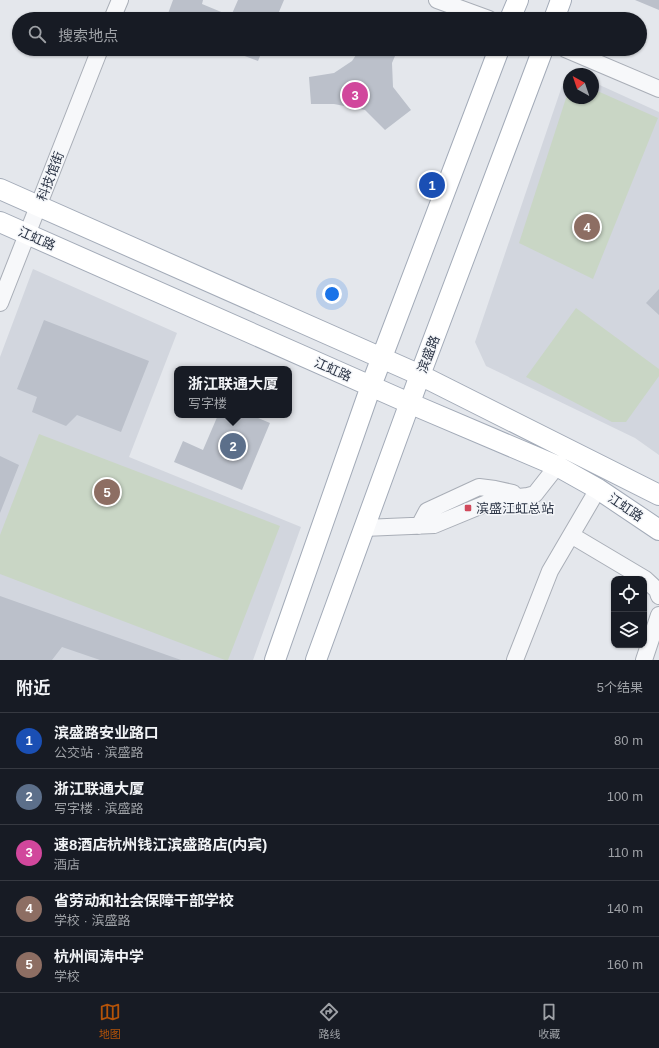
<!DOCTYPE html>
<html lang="zh">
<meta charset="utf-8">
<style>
:root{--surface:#171b24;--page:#242831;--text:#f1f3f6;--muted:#9ea1a6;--line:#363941;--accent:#b45309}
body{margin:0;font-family:Arial,"Noto Sans SC",sans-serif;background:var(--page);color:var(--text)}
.controls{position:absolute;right:12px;bottom:12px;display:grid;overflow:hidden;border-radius:8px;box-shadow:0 1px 3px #0004}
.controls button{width:36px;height:36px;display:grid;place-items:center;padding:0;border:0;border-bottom:1px solid var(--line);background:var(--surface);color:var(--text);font:20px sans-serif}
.compass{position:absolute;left:563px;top:68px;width:36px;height:36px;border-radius:50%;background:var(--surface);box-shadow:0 1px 3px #0004;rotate:320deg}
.you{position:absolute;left:332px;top:294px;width:14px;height:14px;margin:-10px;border:3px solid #fff;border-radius:50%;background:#1a73e8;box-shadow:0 0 0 6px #1a73e833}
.badge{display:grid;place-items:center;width:26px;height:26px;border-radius:50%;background:var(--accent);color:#fff;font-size:13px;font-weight:700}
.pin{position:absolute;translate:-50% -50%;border:2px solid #fff;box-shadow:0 1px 4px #0006}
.popup{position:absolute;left:174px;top:366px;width:118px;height:52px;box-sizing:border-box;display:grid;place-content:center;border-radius:8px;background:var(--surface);filter:drop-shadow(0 1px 3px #0005);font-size:13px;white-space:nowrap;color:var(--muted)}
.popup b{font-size:15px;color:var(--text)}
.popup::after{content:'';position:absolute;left:50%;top:100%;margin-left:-8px;border:8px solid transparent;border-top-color:var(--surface)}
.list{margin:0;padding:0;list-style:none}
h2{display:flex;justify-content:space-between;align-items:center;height:52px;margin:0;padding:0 16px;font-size:17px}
h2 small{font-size:13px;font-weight:400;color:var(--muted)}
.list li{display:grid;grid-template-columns:26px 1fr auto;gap:12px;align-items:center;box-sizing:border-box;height:56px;padding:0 16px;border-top:1px solid var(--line)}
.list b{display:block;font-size:15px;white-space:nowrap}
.list p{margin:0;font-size:13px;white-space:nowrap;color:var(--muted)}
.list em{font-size:13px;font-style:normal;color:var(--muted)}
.icon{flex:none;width:22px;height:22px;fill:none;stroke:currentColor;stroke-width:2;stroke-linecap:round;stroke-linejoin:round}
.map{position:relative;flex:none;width:659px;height:660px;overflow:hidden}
.search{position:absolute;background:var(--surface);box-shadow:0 1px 3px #0004;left:12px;right:12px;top:12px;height:44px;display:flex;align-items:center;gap:10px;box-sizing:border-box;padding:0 14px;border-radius:22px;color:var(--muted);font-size:15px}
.sheet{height:332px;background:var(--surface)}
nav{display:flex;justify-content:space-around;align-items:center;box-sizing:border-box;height:56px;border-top:1px solid var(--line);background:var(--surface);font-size:11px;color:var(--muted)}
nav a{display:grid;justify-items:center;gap:2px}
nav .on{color:var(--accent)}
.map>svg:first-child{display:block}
.built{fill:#d2d6de}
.green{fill:#c9d6c5}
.building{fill:#bbc0ca}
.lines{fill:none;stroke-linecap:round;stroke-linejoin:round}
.minor-casing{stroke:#a9aeb7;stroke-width:18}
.major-casing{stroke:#a3abb8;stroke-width:22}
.minor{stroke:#f7f8fa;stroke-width:16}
.major{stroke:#fff;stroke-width:20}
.poi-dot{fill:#d1495b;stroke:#f4f6f9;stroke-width:1.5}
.labels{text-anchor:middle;stroke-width:3;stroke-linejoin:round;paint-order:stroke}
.street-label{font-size:13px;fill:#2b3445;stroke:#f4f6f9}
.poi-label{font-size:13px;fill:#2b3445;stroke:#f4f6f9;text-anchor:start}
</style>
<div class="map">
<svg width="659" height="660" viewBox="0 0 659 660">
<rect width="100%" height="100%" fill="#e4e7ec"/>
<path class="built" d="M569,82V98H593V82L659,112V455L635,438L486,366L475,342L562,86Z
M33,269L177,333L129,457L301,527L253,660H0V357Z"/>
<path class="green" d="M593,89L658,118L593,279L519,243L567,95L569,94V98H593Z
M576,308L659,369V376L626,422H612L526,377Z
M39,434L280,526L228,660H225L0,574V535Z"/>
<path class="building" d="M173,0H203L202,4L231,16L238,0H284L276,19H166Z
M635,0H659V10Z
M377,13L391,19H374Z
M226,49H263L258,61Z
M360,49H398L392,63L393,87L411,110L385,130L365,110L334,104H311L309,77L334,73L352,61Z
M659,289V315L646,303Z
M44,320L149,361L121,432L77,415L66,426L32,412L37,397L17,389Z
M218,415H251L270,423L242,490L174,462L183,441L203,450Z
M0,456L19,465L0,513Z
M0,596L181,660H100L62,647L52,660H0Z"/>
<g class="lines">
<g class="minor-casing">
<path id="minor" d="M437,0L489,19
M112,19L120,0
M565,49L659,89
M0,303L100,49
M419,526L427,511L479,487L495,489L513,493
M364,528L434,525L497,499L528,496L535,494L557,466
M571,535L645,579L657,590L659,596
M515,660L550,571L598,489
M644,660L659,615"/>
</g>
<g class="major-casing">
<path id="major" d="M510,19L518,0
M554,19L561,0
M0,189L420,375L659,495
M0,222L409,403L557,466L598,489L659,530
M275,660L371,386L499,49
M316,660L420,375L543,49"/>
</g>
<use href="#minor" class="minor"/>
<use href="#major" class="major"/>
</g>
<rect class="poi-dot" x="464" y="504" width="8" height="8" rx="2"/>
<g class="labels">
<g class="street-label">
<text transform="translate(50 176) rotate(-69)" y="5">科技馆街</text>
<text transform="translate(37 238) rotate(24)" y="5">江虹路</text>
<text transform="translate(428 354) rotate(-69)" y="5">滨盛路</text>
<text transform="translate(333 369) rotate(24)" y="5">江虹路</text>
<text transform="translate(626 507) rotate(34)" y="5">江虹路</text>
</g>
<g class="poi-label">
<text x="476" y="513">滨盛江虹总站</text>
</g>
</g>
</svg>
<div class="controls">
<button><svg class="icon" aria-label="locate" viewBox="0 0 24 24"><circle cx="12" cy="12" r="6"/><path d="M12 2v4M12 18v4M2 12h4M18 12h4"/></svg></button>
<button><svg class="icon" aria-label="layers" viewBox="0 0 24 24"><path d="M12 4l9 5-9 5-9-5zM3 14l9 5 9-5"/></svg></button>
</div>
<svg class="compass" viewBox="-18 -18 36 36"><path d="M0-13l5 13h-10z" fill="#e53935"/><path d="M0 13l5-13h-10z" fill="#9ea1a6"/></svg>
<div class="you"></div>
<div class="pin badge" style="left:432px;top:185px;background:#1a4fb4">1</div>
<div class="pin badge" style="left:233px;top:446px;background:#5c6f8a">2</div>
<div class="popup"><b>浙江联通大厦</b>写字楼</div>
<div class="pin badge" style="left:355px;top:95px;background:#d1479c">3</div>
<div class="pin badge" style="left:587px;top:227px;background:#8d6e63">4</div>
<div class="pin badge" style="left:107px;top:492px;background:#8d6e63">5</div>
<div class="search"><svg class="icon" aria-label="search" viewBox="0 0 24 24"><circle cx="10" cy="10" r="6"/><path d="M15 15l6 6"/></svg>搜索地点</div>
</div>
<section class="sheet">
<h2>附近<small>5个结果</small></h2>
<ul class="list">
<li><span class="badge" style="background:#1a4fb4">1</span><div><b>滨盛路安业路口</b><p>公交站 · 滨盛路</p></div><em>80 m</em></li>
<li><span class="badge" style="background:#5c6f8a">2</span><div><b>浙江联通大厦</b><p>写字楼 · 滨盛路</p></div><em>100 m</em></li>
<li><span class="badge" style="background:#d1479c">3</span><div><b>速8酒店杭州钱江滨盛路店(内宾)</b><p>酒店</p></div><em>110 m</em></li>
<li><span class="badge" style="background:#8d6e63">4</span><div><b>省劳动和社会保障干部学校</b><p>学校 · 滨盛路</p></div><em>140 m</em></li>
<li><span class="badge" style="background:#8d6e63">5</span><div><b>杭州闻涛中学</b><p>学校</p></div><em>160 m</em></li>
</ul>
</section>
<nav>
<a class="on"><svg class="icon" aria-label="map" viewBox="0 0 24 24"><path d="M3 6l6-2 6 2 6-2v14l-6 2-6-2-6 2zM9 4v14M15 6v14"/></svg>地图</a>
<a><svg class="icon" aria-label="directions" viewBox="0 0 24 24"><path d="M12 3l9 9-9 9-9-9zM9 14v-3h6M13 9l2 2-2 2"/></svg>路线</a>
<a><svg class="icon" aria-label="saved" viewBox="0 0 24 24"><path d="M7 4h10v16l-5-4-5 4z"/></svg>收藏</a>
</nav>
